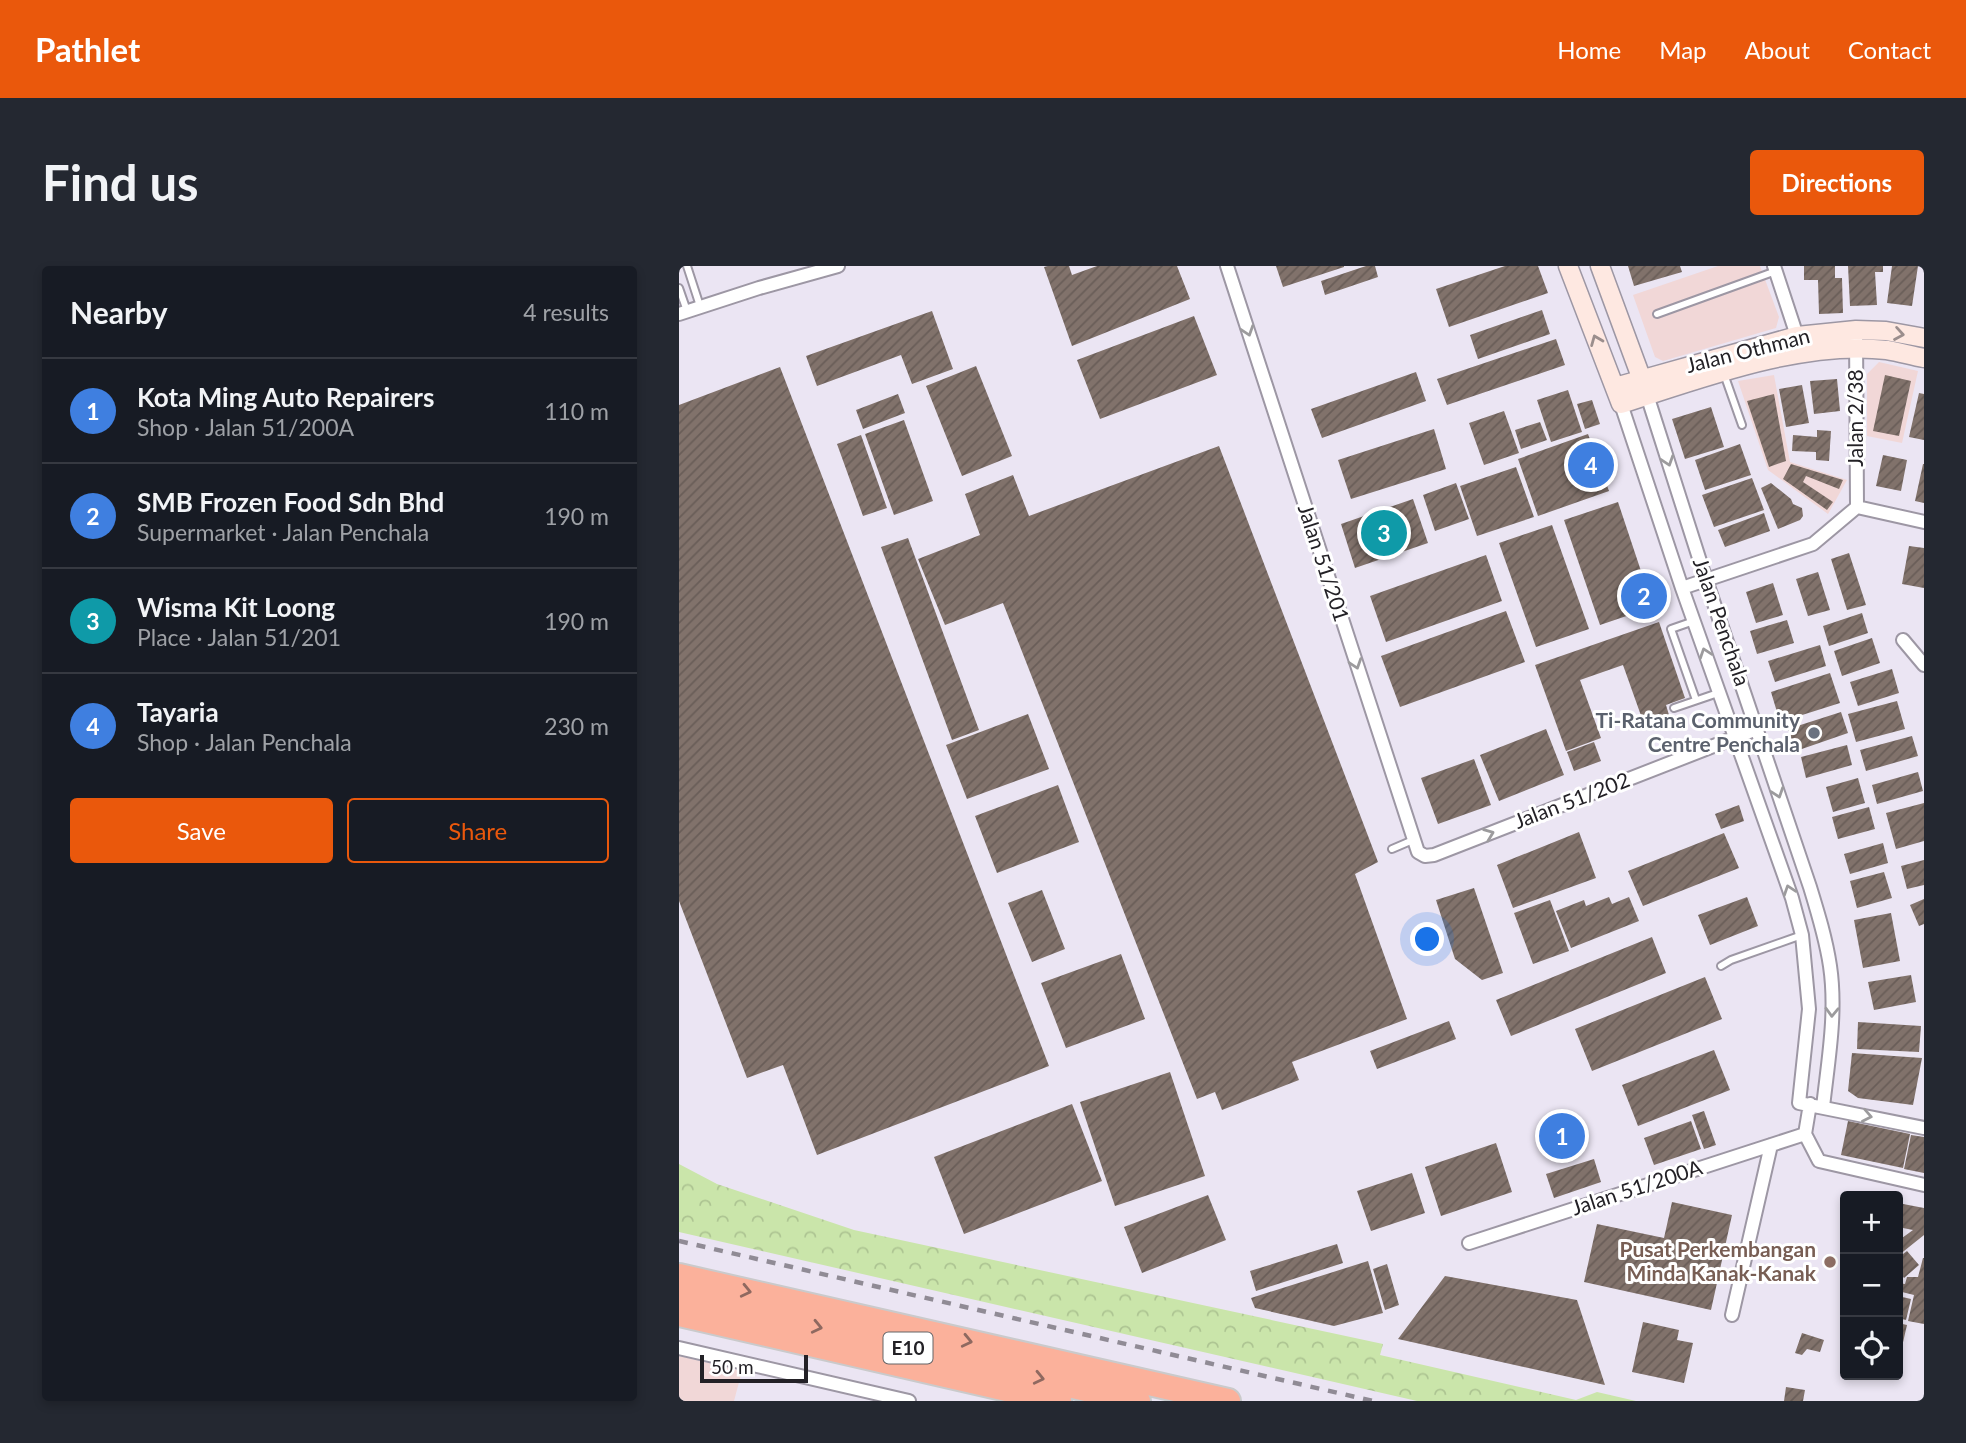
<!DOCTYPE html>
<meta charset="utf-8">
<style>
:root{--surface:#171b24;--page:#242831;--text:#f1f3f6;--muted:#9ea1a6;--line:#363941;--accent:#ea580c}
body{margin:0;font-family:Lato,sans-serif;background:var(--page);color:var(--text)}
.controls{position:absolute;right:21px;bottom:21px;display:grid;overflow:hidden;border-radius:7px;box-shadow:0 4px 10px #0003}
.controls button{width:63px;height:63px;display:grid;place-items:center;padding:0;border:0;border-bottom:2px solid var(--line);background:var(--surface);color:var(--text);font:35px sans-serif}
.scale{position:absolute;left:21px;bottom:18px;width:108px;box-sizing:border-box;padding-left:7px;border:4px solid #232126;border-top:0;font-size:19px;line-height:24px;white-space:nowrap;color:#232126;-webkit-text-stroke:5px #fff;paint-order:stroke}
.you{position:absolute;left:749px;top:674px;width:24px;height:24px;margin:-18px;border:5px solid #fff;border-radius:50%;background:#1a73e8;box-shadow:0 0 0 10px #1a73e833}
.badge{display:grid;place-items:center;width:46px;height:46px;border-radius:50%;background:var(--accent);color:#fff;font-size:23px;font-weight:700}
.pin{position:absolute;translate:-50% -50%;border:4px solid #fff;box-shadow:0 2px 7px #0006}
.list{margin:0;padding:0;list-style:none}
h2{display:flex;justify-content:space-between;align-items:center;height:91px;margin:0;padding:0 28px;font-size:30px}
h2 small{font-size:23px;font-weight:400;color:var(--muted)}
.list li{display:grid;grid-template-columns:46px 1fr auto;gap:21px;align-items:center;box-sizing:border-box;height:105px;padding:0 28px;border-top:2px solid var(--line)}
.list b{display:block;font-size:26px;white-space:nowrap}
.list p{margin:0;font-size:23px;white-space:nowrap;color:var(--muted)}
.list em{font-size:23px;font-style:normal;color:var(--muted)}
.actions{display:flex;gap:14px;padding:21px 28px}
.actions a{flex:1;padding:16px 0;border:2px solid var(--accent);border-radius:7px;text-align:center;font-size:24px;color:var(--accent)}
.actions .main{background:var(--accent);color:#fff}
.icon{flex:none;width:38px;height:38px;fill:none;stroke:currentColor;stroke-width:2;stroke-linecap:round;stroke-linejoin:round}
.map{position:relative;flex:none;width:1245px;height:1135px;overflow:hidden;border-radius:7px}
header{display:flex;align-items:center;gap:42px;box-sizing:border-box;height:98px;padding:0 35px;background:var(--accent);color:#fff}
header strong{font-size:33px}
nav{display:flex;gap:38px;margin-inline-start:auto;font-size:24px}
.intro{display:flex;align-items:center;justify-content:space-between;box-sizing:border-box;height:168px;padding:0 42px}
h1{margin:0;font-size:49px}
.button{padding:18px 32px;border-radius:7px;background:var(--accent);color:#fff;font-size:24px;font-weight:700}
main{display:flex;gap:42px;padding:0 42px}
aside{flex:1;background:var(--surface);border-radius:7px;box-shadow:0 4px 10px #0003}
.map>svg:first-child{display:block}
.commercial{fill:#f1d7d7}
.forest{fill:url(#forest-crowns)}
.building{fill:url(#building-hatch)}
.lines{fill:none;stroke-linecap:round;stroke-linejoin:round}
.service-casing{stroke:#9d97a4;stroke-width:10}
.minor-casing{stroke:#9d97a4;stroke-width:16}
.secondary-casing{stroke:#9d97a4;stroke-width:21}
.motorway-casing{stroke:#cacacb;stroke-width:28}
.service{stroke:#fff;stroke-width:6}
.minor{stroke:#fff;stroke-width:12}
.secondary{stroke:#fee8e1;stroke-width:18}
.motorway{stroke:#fbb19b;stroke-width:24}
.rail{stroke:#908b95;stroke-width:4.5;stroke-dasharray:9 9;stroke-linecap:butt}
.oneway{stroke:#9c9b9d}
.oneway2{stroke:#9b8e8d}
.oneway3{stroke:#8f6960}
.worship-dot{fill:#6b7280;stroke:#fff;stroke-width:2.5}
.education-dot{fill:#8d6e63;stroke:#fff;stroke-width:2.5}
.labels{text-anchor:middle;stroke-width:6;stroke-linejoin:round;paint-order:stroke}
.shield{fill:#fff;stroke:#656467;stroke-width:2}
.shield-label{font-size:19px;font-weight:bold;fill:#232126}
.street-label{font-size:21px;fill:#232126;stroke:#fff}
.worship-label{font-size:21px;font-weight:bold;fill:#5b616d;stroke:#fff;text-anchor:end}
.education-label{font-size:21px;font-weight:bold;fill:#785e54;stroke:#fff;text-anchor:end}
</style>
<header>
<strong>Pathlet</strong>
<nav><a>Home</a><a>Map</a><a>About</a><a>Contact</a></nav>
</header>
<div class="intro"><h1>Find us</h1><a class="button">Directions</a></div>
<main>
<aside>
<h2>Nearby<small>4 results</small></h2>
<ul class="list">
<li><span class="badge" style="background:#3f7fe0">1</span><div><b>Kota Ming Auto Repairers</b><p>Shop · Jalan 51/200A</p></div><em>110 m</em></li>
<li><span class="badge" style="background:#3f7fe0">2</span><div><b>SMB Frozen Food Sdn Bhd</b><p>Supermarket · Jalan Penchala</p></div><em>190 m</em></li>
<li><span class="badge" style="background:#0f9aa8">3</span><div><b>Wisma Kit Loong</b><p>Place · Jalan 51/201</p></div><em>190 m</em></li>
<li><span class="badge" style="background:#3f7fe0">4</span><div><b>Tayaria</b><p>Shop · Jalan Penchala</p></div><em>230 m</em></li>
</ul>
<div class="actions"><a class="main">Save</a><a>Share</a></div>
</aside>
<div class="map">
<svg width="1245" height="1135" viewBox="0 0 1245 1135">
<defs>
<pattern id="forest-crowns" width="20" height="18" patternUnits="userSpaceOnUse" patternTransform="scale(1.75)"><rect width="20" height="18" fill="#cae5aa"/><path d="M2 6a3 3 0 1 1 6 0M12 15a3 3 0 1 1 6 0" fill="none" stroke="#adc492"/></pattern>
<pattern id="building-hatch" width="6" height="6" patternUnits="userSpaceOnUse" patternTransform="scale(1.75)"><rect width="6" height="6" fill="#81726b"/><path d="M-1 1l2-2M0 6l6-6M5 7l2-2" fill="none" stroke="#695d58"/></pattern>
</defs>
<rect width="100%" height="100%" fill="#ebe5f3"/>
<path class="commercial" d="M1039,0H1081L1100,51L1097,62L984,95L976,91L954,29Z
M1200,96L1239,105L1223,177L1188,170V108Z
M1095,109L1111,196L1168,214L1149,248L1089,204L1059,115Z
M0,1090L63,1105L55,1135H0Z"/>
<path class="forest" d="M0,898L38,918L175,964L704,1078L701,1089L897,1134L918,1126L957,1135H738L0,966Z"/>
<path class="building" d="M369,0H390L393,9L418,0H498L511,33L393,80L365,1Z
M597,0H665V1L604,21Z
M687,0H696L699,11L646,29L642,15Z
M826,0H859L869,27L770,61L757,23Z
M949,0H1001L1003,6L955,20Z
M1125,0H1156V12H1163L1164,47L1140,48L1139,14H1125Z
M1169,0H1204V6H1196L1198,39L1171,40Z
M1213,0H1239L1233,40L1208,37Z
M863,44L871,68L799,93L791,69Z
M253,45L274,103L233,118L222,89L138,120L127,90Z
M515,50L538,109L421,153L398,94Z
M877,73L886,99L768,139L758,113Z
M297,100L333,190L283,210L247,120Z
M101,101L370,800L138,889L104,799L68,812L0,635V139Z
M737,106L747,135L643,172L632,143Z
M1206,109L1232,115L1220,170L1194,165Z
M1158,113L1161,145L1135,148L1131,115Z
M1123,119L1130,157L1107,161L1100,123Z
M889,124L903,166L872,176L858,134Z
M1240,127L1245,128V174L1230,171Z
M219,128L226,147L184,163L177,144Z
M1095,128L1107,195L1090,201L1068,135Z
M913,134L921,158L906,163L898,138Z
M1032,141L1045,181L1006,193L993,153Z
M825,145L840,187L805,199L790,157Z
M225,154L254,235L215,249L186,168Z
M861,156L868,174L842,183L836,164Z
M755,163L767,203L672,233L659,194Z
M1138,164L1152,165L1150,195L1137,194V186L1113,185L1114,169L1138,171Z
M909,168L930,225L859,250L839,193Z
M182,169L208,242L184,250L158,178Z
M1061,178L1072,209L1026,224L1016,194Z
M540,180L699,596L676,608L728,753L613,796L620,814L543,844L536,826L518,833L324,337L266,359L239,293L301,269L286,228L334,209L350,250Z
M1204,189L1228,194L1222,225L1197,220Z
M1112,198L1164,214L1160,223L1127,210L1124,216L1154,236L1148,244L1104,213Z
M1244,198H1245V237L1236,235Z
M837,201L855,251L798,270L781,220Z
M1073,212L1085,244L1035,261L1023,229Z
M777,217L790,253L756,265L744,229Z
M1092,217L1112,233L1114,238L1123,242L1124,250L1121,254L1099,263L1082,222Z
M734,233L749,277L676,302L662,258Z
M939,236L974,341L921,359L885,254Z
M1085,247L1091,265L1046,281L1039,264Z
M873,259L910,363L857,381L820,277Z
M229,272L300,464L273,474L202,281Z
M1230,280L1245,282V322L1223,318Z
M1170,287L1187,339L1168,344L1152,293Z
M807,289L823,335L707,376L691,330Z
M1139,306L1151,344L1129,350L1117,313Z
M1094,317L1104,349L1077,357L1067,326Z
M827,345L846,396L721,441L702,390Z
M1183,347L1189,367L1150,380L1144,360Z
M1108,354L1115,377L1078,388L1071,365Z
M980,356L1006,432L987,439L990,449L965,458L944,399L901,414L922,472L887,485L856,399Z
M1193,372L1201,397L1163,410L1155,385Z
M1141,379L1147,400L1096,416L1089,395Z
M1213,403L1220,427L1179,440L1171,416Z
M1151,407L1161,437L1101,456L1092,426Z
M1218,435L1226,463L1177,476L1169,448Z
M1162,446L1169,467L1117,485L1109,463Z
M349,448L370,503L288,533L267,479Z
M867,463L885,509L820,535L801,489Z
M1233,470L1239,490L1187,505L1181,484Z
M915,476L922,495L895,505L888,486Z
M1168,479L1173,499L1127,512L1122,491Z
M795,493L812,539L759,558L742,512Z
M1239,506L1244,525L1198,538L1193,519Z
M1179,512L1186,537L1154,546L1147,521Z
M379,519L400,576L318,607L296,550Z
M1245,537V575L1217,583L1207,547Z
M1060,539L1065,555L1042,563L1036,548Z
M1190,541L1196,563L1159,573L1153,551Z
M900,566L917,612L834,642L818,599Z
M1045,567L1060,602L964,640L949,605Z
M1204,577L1209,597L1171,608L1165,588Z
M1245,594V619L1228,623L1222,600Z
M1205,606L1213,632L1178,642L1171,615Z
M795,622L824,707L803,714L776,693L757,634Z
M363,624L386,683L353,696L329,637Z
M930,631L933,638L950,631L960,655L892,682L877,645L905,634L907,640Z
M1068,631L1079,660L1031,679L1019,649Z
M1245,633V658L1240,660L1231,639Z
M871,634L890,685L854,698L835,647Z
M1212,647L1221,695L1184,702L1175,654Z
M973,671L987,707L832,770L817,734Z
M442,688L466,753L387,782L362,717Z
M1232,709L1237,736L1195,744L1189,716Z
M1026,711L1043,753L913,805L896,763Z
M770,755L777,773L698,803L691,785Z
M1179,756L1242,760L1240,786L1178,783Z
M1035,784L1051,824L959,860L943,819Z
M1173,787L1243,792L1234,839L1179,832L1169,825Z
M491,806L526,910L436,940L401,836Z
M393,838L423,915L285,968L255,891Z
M1025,845L1037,879L1025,883L1013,849Z
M1012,855L1022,883L975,899L965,872Z
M1169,855L1231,868L1224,902L1162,889Z
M1232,869L1245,871V907L1225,903Z
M817,877L833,926L762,950L746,901Z
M915,893L922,916L875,932L867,908Z
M733,907L746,947L692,965L678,925Z
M529,929L547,974L463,1007L445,961Z
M993,936L1053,949L1032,1044L905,1016L918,958L985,972Z
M1219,937L1245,942V969L1220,989L1219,987V975L1234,964L1219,961Z
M658,978L664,997L577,1025L571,1005Z
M1228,985L1240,999L1225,1012L1219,1004V989L1220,991Z
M1244,992H1245V1058L1229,1055L1235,1029L1219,1025V1017L1226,1018L1228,1011H1239Z
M689,995L704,1047L655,1060L576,1042L572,1032Z
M708,998L720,1039L706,1044L694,1003Z
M766,1010L898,1034L926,1119L719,1073Z
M1219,1030L1232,1033L1227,1054L1219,1052Z
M964,1056L1000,1064L998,1074L1014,1077L1005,1117L953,1106Z
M1219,1057L1228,1059L1222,1085L1219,1084Z
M1123,1067L1145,1074L1141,1086L1128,1083L1123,1089L1116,1087Z
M1107,1121L1126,1124L1124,1135H1105Z"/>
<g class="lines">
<g class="service-casing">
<path id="service" d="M8,0L21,40
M0,22L8,45
M978,48L1097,5
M1045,108L1063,159
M1015,355L992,363L1017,434
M995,442L1039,427
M713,583L734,574
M1042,700L1052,694L1123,669"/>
</g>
<g class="minor-casing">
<path id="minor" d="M548,0L739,586L746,590L755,589L1078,463
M1095,0L1120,76
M0,48L80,22L159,0
M968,129L1027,314L1131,621C1139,647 1147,673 1151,700C1158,747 1149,795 1144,841
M942,138L1003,322L1113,632L1123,669L1130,743L1120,837L1245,862
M1178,241L1245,256
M1003,322L1134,278L1178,241L1177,64
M1224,374L1245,399
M1131,838L1126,868L1140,895L1245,919
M790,977L1126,868
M1053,1049L1092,879
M0,1082L230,1135"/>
</g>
<g class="secondary-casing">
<path id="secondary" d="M889,0L942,138C1023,112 1123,74 1208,84C1221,86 1233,90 1245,92
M921,0L966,122
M936,121L1118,70L1177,64L1207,65L1245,72"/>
</g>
<g class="motorway-casing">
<path id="motorway" d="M0,1010L549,1135
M0,1029L459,1135
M0,1048L380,1135"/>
</g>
<use href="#service" class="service"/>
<use href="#minor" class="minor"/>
<use href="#secondary" class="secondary"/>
<use href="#motorway" class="motorway"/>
<path class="rail" d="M0,975L694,1135"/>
</g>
<defs><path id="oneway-chevron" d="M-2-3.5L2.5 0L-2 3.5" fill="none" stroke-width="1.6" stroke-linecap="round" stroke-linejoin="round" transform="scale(1.75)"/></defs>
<g class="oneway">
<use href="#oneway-chevron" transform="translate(569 65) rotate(72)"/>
<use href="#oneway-chevron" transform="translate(989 195) rotate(72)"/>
<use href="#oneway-chevron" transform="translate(1026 387) rotate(-109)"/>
<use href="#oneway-chevron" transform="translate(677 398) rotate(72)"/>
<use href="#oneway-chevron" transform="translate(1099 527) rotate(71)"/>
<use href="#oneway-chevron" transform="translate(810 568) rotate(-21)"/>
<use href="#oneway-chevron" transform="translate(1110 624) rotate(-109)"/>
<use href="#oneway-chevron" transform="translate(1153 746) rotate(92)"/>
<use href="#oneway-chevron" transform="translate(1188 850) rotate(11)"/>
</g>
<g class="oneway2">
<use href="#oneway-chevron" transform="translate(1220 68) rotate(10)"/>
<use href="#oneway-chevron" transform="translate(917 74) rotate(-112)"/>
</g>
<g class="oneway3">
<use href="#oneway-chevron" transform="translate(67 1025) rotate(13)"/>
<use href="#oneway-chevron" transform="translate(138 1061) rotate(13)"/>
<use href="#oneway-chevron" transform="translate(288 1075) rotate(13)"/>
<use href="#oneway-chevron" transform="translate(360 1112) rotate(13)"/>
</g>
<circle class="worship-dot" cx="1135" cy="467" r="7"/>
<circle class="education-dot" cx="1151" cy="996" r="7"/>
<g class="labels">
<rect class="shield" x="204.5" y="1066.5" width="49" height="31" rx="5"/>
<g class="shield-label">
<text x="229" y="1089">E10</text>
</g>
<g class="street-label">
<text transform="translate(1069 85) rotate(-14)" y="7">Jalan Othman</text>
<text transform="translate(1177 152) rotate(-90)" y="7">Jalan 2/38</text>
<text transform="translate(644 297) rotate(72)" y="7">Jalan 51/201</text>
<text transform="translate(1042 356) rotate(71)" y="7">Jalan Penchala</text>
<text transform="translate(893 535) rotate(-21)" y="7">Jalan 51/202</text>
<text transform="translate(958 922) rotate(-18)" y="7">Jalan 51/200A</text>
</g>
<g class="worship-label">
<text x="1121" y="462">Ti-Ratana Community<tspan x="1121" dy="24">Centre Penchala</tspan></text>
</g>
<g class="education-label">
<text x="1137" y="991">Pusat Perkembangan<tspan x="1137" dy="24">Minda Kanak-Kanak</tspan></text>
</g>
</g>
</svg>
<div class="controls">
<button>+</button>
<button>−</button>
<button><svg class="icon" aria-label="locate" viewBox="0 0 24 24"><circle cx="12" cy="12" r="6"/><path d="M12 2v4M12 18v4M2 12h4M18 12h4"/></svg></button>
</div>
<div class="scale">50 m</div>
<div class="you"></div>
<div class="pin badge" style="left:883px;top:870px;background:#3f7fe0">1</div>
<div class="pin badge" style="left:965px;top:330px;background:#3f7fe0">2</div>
<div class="pin badge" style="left:705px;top:267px;background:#0f9aa8">3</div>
<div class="pin badge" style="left:912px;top:199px;background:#3f7fe0">4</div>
</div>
</main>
